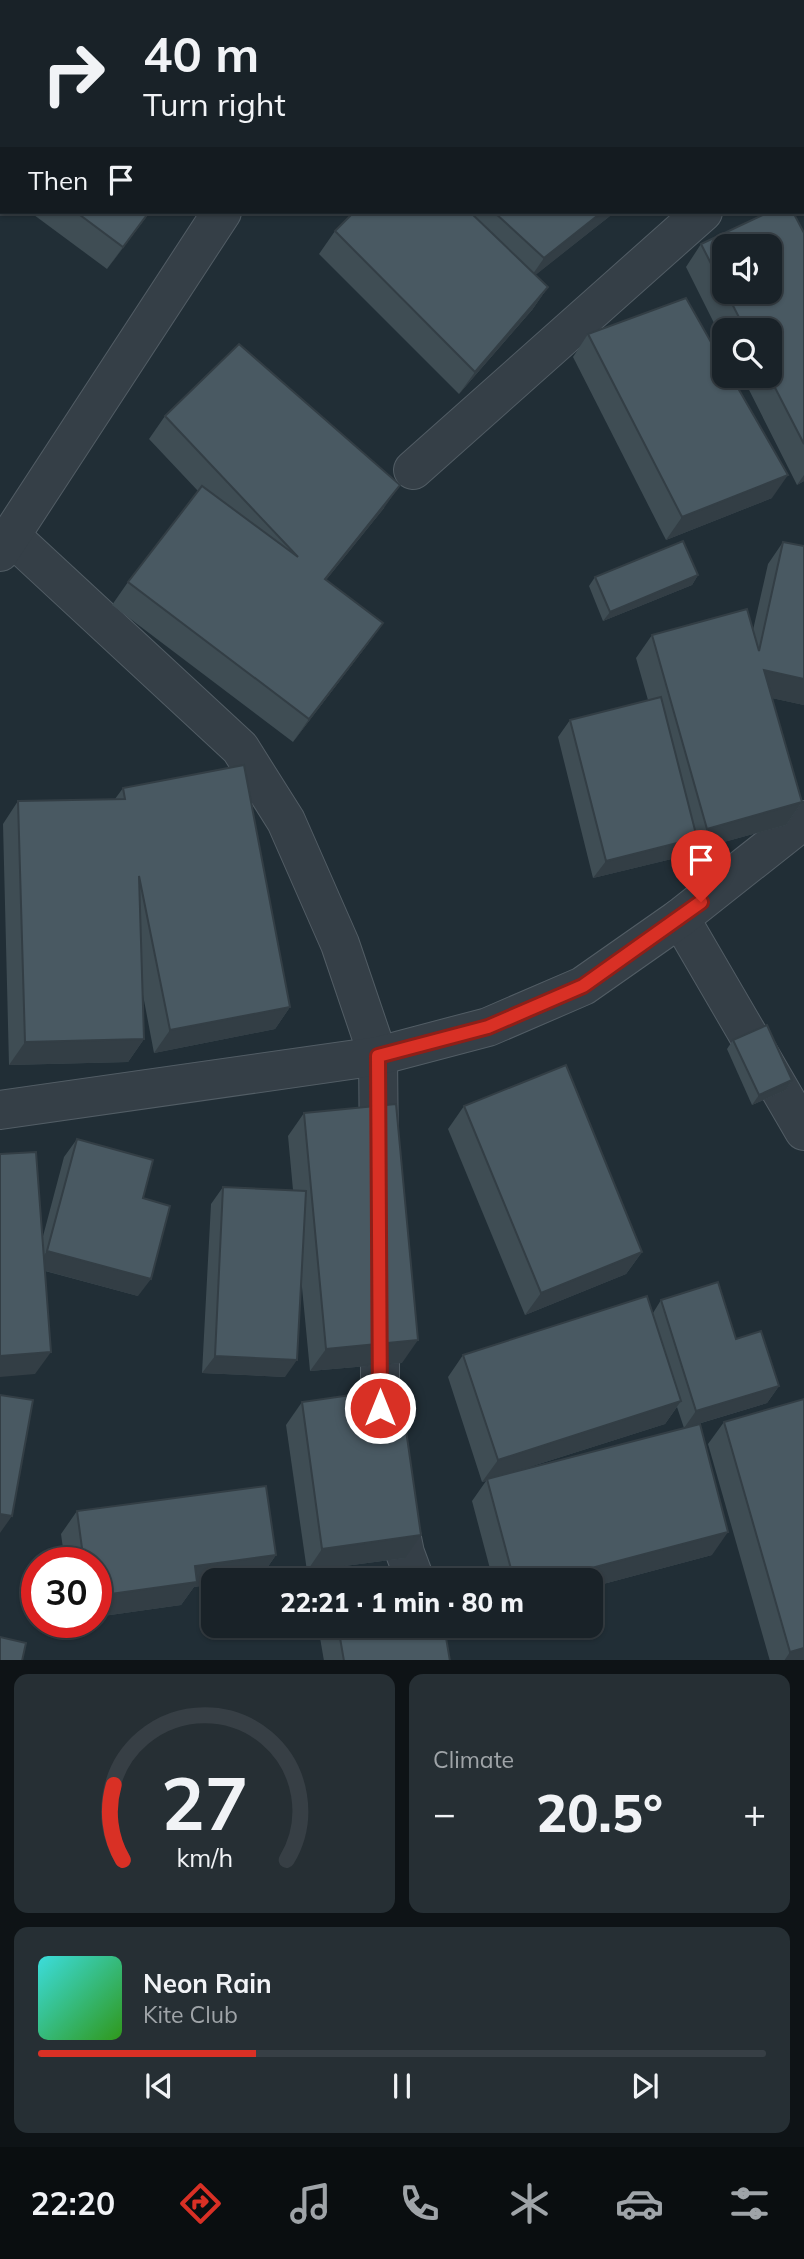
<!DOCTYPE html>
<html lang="en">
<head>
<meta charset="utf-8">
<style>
	:root { --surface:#192228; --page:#262f34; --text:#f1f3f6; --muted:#9fa4a8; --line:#373f45; --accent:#d93025 }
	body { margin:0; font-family:Mulish,sans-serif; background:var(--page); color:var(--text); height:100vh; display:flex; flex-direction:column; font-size:26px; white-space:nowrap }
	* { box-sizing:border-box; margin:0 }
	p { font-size:23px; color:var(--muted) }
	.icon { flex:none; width:38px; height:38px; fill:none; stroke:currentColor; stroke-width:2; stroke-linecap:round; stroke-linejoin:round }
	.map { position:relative; height:1660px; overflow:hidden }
	.details { display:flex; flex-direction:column; gap:14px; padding:14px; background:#0e1316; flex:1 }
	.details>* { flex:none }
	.hud { position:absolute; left:0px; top:0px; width:805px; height:214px; box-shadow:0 2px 5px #0004,0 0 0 2px var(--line); background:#192228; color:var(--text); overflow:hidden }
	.controls { position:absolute; left:712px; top:234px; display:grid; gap:14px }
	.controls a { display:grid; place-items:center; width:70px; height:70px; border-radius:14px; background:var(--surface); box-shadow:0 2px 5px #0004,0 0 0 2px var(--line); font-size:35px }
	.speed { position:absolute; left:21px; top:1547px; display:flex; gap:14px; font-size:35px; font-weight:700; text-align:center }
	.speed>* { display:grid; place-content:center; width:91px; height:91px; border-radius:50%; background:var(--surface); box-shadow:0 2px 5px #0004,0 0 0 2px var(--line); line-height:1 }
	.speed .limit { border:10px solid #d22; background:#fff; color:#111 }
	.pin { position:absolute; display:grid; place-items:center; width:60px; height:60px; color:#fff; margin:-72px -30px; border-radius:50% 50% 50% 0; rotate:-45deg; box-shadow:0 0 7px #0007 }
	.pin .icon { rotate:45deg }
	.me { position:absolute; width:77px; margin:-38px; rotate:0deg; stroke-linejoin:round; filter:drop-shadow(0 0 5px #0008) }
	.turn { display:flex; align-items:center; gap:24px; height:147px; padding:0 28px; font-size:32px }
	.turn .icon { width:91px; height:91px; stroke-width:2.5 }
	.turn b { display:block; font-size:49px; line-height:60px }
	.then { display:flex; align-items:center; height:66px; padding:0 28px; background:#0003; gap:14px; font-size:26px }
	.big { font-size:52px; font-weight:800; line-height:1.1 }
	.details .widget { flex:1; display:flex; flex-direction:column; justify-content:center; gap:10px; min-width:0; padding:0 24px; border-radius:14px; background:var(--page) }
	.details .dial { align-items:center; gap:0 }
	.dial svg { height:182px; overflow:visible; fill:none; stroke:var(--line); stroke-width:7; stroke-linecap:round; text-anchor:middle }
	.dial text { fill:var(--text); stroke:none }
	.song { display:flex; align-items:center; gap:21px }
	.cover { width:84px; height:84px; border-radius:10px; background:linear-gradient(135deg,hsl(180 70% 55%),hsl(110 70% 35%)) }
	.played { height:7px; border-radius:4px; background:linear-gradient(90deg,var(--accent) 30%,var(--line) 30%) }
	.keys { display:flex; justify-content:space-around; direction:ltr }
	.heat { display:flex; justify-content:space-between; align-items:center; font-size:38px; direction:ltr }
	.details .tiles { flex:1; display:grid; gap:14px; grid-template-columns:1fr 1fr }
	.widget:last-child { grid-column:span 2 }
	.trip { position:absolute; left:201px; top:1568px; width:402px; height:70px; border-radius:14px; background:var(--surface); box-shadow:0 2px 5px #0004,0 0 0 2px var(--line); font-weight:800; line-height:70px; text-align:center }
	.tab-bar { display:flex; height:112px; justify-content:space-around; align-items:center; background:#0a0e10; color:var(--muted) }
	.tab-bar .icon { width:49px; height:49px }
	.tab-bar .active { color:var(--accent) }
	.tab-bar b { font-size:32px; color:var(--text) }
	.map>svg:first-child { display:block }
</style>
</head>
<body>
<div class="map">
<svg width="804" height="1661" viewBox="0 0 804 1661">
	<rect width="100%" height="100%" fill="#212e36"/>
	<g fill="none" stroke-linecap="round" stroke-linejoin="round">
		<defs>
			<g id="minor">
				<polyline points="344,2 345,0"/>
				<polyline points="803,123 804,122"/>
				<polyline points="413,470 703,212"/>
				<polyline points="11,536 240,748 286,821 340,944 378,1056 379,1158"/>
				<polyline points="0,552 222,212"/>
				<polyline points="680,918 804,1131"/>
				<polyline points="0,1110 378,1056 488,1027 583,986 680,918 804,820"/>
				<polyline points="380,1313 380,1408 384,1442"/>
				<polyline points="395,1504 405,1553 415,1580"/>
			</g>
		</defs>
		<use href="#minor" stroke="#525d65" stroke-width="40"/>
		<use href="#minor" stroke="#353f47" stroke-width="38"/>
	</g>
	<g fill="#3f4d54" fill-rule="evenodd">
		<polygon points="78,0 276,0 278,2 80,2"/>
		<polygon points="476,0 679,0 676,2 474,2"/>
		<polygon points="2,60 2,190 0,189 0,63"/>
		<polygon points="30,212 150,212 107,269"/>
		<polygon points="354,212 615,212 535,275 548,287 532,310 459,394 319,254 335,231"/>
		<path d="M804,233V481L797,485L742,376H770V331H724V343L686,267L701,244ZM724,247L770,292H724Z"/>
		<polygon points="588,334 772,498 666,540 573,357"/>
		<polygon points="165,416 384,508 326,580 383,623 367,645 293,742 112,605 128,582 198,491 149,439"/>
		<polygon points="783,542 804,546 804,705 772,698 802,802 786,825 691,851 690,848 684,856 593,878 558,737 570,720 648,700 636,658 652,635 753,630 768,564"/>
		<polygon points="698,575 692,585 603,621 589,586 595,577"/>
		<polygon points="123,788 290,1007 275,1029 154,1053 143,995 144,1039 128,1062 9,1065 3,824 18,801 115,799"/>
		<polygon points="733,1040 792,1080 786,1090 752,1105 727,1049"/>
		<polygon points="464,1106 642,1252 626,1274 525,1315 448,1129"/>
		<polygon points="304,1113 402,1363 310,1371 301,1277 285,1377 202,1373 211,1204 223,1187 293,1190 288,1136"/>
		<polygon points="77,1139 143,1198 138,1296 45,1271 35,1374 42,1240 64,1157"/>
		<path d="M661,1300L736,1339L779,1386L767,1403L688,1427L712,1555L592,1587V1580H493L472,1501L486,1481L482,1482L448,1377L463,1355L653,1313ZM677,1407L684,1428L520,1470L665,1424Z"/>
		<polygon points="302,1402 405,1558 307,1571 286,1425"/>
		<polygon points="724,1422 804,1661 770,1661 708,1444"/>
		<polygon points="77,1511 276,1555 260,1578 242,1580 214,1580 214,1584 194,1587 181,1605 96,1617 96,1563 65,1563 61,1534"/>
		<polygon points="318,1626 444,1626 450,1661 324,1661"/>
	</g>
	<g fill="#333e45">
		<polygon points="655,0 679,0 676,2 652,2"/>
		<polygon points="149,212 150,212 107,269 123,247"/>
		<polygon points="602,212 615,212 528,281 544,258"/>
		<polygon points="548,287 532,310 459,394 475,372"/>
		<polygon points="788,475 772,498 666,540 682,517"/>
		<polygon points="804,475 804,481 797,485"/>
		<polygon points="400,485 384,508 309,601 325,579"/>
		<polygon points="698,575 692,585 603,621 610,612"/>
		<polygon points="383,623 367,645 293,742 309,719"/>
		<polygon points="764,670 804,679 804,705 748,693"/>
		<polygon points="802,802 786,825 691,851 707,829"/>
		<polygon points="697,838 684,856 593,878 606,861"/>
		<polygon points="290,1007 275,1029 154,1053 170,1030"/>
		<polygon points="144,1039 128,1062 9,1065 25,1042"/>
		<polygon points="792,1080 786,1090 752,1105 759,1095"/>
		<polygon points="47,1251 151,1279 138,1296 35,1268"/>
		<polygon points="642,1252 626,1274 525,1315 541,1293"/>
		<polygon points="418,1340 402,1363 310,1371 326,1349"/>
		<polygon points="51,1352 35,1374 0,1377 0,1356"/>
		<polygon points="215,1356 297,1360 285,1377 202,1373"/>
		<polygon points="779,1386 767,1403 684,1428 696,1411"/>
		<polygon points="681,1401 665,1424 488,1480 487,1479 486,1481 482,1482 498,1460"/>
		<polygon points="0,1514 12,1516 0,1533"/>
		<polygon points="728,1532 712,1555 592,1587 592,1580 546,1580"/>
		<polygon points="421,1535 405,1558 307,1571 322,1549"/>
		<polygon points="276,1555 260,1578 242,1580 214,1580 214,1584 194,1587 181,1605 96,1617 96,1596 195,1566"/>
		<polygon points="804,1648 804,1661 784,1661 790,1652"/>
	</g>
	<g fill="#495962" stroke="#333e45" stroke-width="2">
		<polygon points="0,0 22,0 21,2 2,2 2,42 0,46"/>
		<polygon points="124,0 276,0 278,2 126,2"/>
		<polygon points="476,0 584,0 586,2 474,2"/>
		<polygon points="606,0 655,0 652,2 607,2"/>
		<polygon points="2,60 2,156 0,155 0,63"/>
		<polygon points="76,212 149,212 123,247"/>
		<polygon points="354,212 470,212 548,287 475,372 335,231"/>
		<polygon points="494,212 602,212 544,258"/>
		<polygon points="769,212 793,212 804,233 804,444 769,376 770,376 770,331 746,331 726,292 770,292 770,247 724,247 724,289 701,244"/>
		<polygon points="686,298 724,365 724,376 731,376 788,475 682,517 588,334"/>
		<polygon points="239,344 400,485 325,579 383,623 309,719 128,582 202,486 298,557 165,416"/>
		<polygon points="683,541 698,575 610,612 595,577"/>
		<polygon points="783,542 804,546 804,679 764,670 802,802 707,829 652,635 747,609 759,651"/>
		<polygon points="661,697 697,838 606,861 570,720"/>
		<polygon points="244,765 290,1007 170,1030 139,876 144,1039 25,1042 18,801 125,799 123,788"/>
		<polygon points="767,1025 792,1080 759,1095 733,1040"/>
		<polygon points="566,1065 642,1252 541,1293 464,1106"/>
		<polygon points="396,1104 418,1340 326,1349 304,1113"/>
		<polygon points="77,1139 153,1160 143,1198 170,1206 151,1279 47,1251"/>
		<polygon points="36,1152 51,1352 0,1356 0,1154"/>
		<polygon points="223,1187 306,1191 297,1360 215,1356"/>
		<polygon points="718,1282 736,1339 761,1331 779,1386 696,1411 661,1300"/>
		<polygon points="647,1296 681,1401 498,1460 463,1355"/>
		<polygon points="400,1388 421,1535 322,1549 302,1402"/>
		<polygon points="0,1395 33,1400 12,1516 0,1514"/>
		<polygon points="804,1399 804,1648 790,1652 724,1422"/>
		<polygon points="700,1424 728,1532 546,1580 514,1580 487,1479"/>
		<polygon points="266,1486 276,1555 195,1566 197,1582 96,1596 96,1563 84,1563 77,1511"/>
		<polygon points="433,1569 435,1580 374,1580"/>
		<polygon points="338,1626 444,1626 450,1661 344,1661"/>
		<polygon points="0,1637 26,1643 22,1661 0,1661"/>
	</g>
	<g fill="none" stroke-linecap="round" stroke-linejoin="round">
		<defs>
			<polyline id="route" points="380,1408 378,1056 488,1027 583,986 701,902"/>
		</defs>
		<use href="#route" stroke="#8d1f18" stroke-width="18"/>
		<use href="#route" stroke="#d93025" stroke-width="12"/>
	</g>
</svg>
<div class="controls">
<a><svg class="icon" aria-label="sound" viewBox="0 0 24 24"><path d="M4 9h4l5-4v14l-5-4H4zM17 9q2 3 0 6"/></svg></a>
<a><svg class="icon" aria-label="search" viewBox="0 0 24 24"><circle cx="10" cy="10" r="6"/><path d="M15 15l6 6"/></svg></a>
</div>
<div class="speed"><div class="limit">30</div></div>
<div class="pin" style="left:701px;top:902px;background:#d93025"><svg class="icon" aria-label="arrive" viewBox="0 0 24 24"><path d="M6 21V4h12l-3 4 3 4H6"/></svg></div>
<svg class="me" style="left:380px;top:1408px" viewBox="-20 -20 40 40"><circle r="17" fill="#d93025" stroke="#fff" stroke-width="3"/><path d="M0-11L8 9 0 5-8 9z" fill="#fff"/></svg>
<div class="trip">22:21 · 1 min · 80 m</div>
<div class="hud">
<div class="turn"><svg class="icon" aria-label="right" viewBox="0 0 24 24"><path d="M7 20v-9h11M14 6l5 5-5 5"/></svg><div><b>40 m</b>Turn right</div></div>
<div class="then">Then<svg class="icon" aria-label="arrive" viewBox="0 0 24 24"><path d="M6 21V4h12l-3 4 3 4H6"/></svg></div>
</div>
</div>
<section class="details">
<div class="tiles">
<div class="widget dial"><svg viewBox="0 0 100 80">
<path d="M14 69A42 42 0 1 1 86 69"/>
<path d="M14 69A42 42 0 0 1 10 36" stroke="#d93025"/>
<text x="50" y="56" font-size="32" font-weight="700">27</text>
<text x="50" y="72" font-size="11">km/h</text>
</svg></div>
<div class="widget"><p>Climate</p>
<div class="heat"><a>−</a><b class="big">20.5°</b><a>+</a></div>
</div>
<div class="widget">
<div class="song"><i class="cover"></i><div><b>Neon Rain</b><p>Kite Club</p></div></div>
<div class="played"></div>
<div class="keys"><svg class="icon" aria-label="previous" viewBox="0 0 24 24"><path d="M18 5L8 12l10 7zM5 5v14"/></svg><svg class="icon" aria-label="pause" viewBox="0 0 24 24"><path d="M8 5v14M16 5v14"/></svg><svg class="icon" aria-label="next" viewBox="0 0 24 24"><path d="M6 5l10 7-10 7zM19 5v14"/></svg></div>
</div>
</div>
</section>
<nav class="tab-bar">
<b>22:20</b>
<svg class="icon active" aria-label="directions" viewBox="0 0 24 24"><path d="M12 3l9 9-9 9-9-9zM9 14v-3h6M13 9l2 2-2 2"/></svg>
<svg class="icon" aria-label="music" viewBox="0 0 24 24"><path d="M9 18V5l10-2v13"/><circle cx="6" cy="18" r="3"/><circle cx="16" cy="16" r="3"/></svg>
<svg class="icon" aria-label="phone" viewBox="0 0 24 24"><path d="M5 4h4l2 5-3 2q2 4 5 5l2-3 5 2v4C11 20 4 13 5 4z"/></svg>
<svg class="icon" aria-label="climate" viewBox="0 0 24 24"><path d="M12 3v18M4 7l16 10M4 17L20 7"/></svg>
<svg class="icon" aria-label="car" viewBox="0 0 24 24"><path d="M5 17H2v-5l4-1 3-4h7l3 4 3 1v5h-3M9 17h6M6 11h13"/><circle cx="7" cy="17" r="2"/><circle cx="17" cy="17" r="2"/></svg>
<svg class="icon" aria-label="filters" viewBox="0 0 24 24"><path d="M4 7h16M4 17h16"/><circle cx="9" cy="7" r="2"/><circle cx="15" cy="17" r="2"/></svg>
</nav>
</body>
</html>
